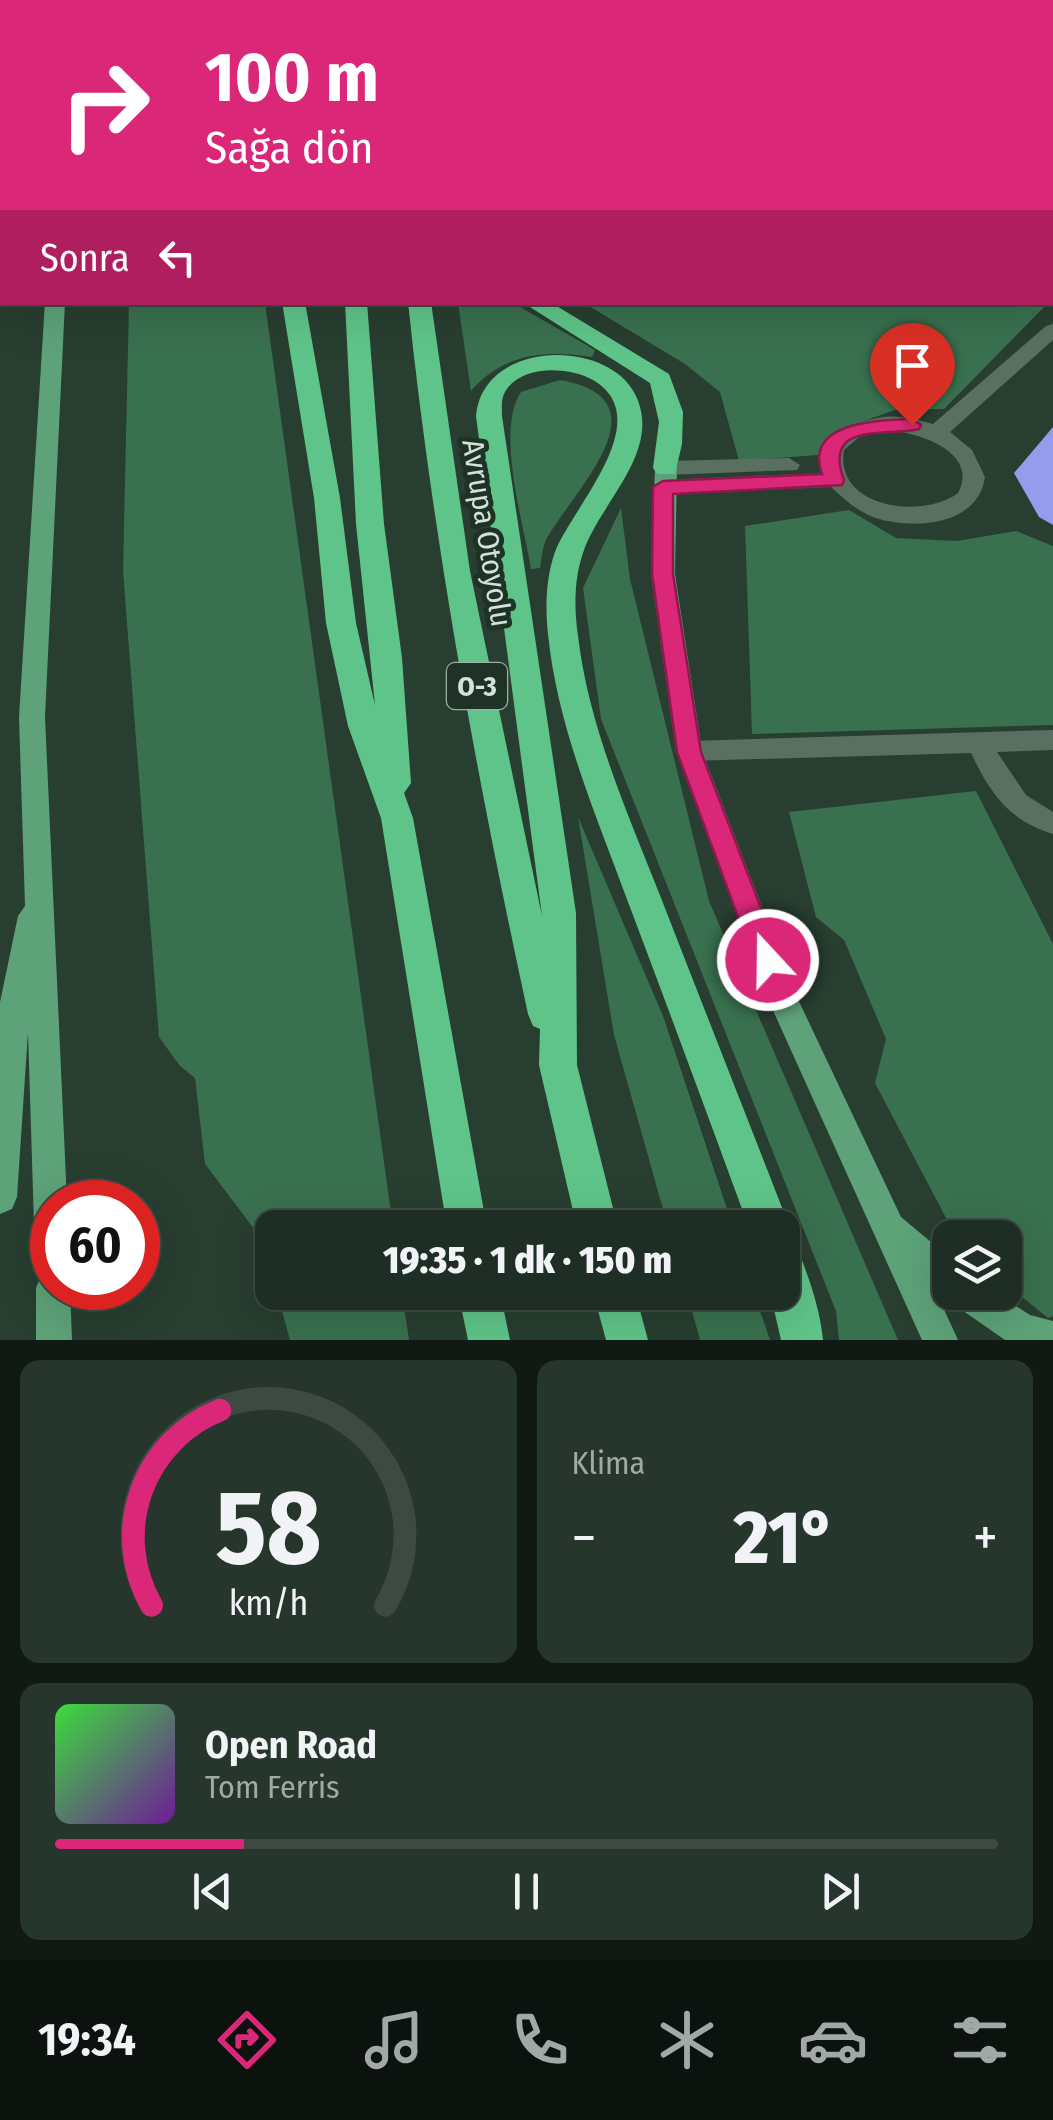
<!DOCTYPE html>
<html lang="tr">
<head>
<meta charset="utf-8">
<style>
	:root { --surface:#1e2e24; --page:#26362c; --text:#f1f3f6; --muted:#a1a8a6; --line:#3c4a41; --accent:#db2777 }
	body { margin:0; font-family:"Fira Sans Condensed",sans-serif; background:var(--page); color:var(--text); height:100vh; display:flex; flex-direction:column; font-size:38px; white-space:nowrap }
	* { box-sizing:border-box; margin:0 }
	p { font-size:32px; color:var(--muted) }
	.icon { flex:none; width:55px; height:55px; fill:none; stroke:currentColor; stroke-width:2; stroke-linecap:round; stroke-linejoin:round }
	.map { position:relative; height:1340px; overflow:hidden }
	.panel { display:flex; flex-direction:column; gap:20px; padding:20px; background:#101914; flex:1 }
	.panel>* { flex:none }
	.hud { position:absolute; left:0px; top:0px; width:1055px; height:305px; box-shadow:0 10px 40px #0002,0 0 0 2px var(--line); background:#db2777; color:#fff; overflow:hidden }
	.buttons { position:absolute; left:932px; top:1220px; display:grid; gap:20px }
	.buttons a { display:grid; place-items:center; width:90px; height:90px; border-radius:20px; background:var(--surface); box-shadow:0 10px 40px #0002,0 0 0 2px var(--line); font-size:50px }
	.speed { position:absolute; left:30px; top:1180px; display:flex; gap:20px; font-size:50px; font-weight:700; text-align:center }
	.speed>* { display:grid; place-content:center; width:130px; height:130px; border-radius:50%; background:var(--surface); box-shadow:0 10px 40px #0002,0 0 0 2px var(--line); line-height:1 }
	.speed .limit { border:15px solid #d22; background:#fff; color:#111 }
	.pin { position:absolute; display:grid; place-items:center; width:85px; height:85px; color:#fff; margin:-102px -42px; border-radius:50% 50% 50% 0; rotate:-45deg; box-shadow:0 0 10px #0007 }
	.pin .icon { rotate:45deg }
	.me { position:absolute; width:110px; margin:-55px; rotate:339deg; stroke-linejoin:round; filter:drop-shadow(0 0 8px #0008) }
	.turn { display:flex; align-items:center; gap:35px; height:210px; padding:0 40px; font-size:45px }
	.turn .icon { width:130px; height:130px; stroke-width:2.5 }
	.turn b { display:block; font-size:70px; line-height:85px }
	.then { display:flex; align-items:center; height:95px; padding:0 40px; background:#0003; gap:20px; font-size:38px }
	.big { font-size:75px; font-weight:800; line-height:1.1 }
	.panel .tile { flex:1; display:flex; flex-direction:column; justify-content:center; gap:15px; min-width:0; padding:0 35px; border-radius:20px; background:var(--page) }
	.panel .dial { align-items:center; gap:0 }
	.dial svg { height:260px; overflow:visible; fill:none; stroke:var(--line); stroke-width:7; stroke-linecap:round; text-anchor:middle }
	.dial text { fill:var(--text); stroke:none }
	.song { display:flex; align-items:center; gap:30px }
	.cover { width:120px; height:120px; border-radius:15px; background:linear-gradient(135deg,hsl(120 70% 55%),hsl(280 70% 35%)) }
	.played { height:10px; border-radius:5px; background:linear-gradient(90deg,var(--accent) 20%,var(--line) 20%) }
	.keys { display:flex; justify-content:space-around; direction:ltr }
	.heat { display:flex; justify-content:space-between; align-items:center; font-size:55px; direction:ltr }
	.panel .tiles { flex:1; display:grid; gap:20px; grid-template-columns:1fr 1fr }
	.tile:last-child { grid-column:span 2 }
	.trip { position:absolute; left:255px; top:1210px; width:545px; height:100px; border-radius:20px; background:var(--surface); box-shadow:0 10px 40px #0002,0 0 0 2px var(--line); font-weight:800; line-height:100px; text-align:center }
	.dock { display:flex; height:160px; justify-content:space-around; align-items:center; background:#0c120e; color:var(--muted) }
	.dock .icon { width:70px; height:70px }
	.dock .on { color:var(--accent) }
	.dock b { font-size:45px; color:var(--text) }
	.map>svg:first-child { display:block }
</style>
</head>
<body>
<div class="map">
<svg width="1053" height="1340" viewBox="0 0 1053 1340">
	<rect width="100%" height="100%" fill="#283e30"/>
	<g fill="#39704f">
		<polygon points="129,303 265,303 393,1227 272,1228 272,1275 264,1242 205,1164 195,1078 180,1066 159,1037 123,571"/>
		<path d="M458,303H513L595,350L592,357C545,350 504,353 471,391Z"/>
		<polygon points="584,303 1048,303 944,409 895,410 847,427 818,455 739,461 720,392 685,364"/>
		<path d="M560,380C669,399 575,489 547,538C542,547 542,558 540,568L531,569C524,525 495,430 521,392Z"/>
		<polygon points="621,508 630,579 709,901 898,1340 839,1340 836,1311 601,719 583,588"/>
		<polygon points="849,510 896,538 957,541 1016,531 1053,546 1053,725 752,734 745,526"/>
		<polygon points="976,791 1053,944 1053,1316 1048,1318 1005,1283 1005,1238 956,1237 875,1083 886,1039 844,940 816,917 789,812"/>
		<polygon points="578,817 663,1016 733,1227 668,1227 614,1035"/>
		<polygon points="277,1293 402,1293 409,1340 290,1340"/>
		<polygon points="687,1293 754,1293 770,1340 700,1340"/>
	</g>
	<polygon fill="#969ced" points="1053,427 1053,525 1039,517 1014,473"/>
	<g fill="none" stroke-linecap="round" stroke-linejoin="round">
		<g fill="#597060" fill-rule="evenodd">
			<rect x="26" y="0" width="14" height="2"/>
			<polygon points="0,63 2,64 2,73 0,73"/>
			<polygon points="2,114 2,126 0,127 0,115"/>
			<rect x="0" y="232" width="2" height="13"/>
			<path d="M1053,324V340L950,432L972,450L985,477C978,526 914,530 876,518C858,512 845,500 831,487L663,494L652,487L663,480L824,473C807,437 858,420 885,417C900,415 918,420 933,424L1046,326ZM886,430C917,432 980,451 958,493C922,520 834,508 844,450L859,437Z"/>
			<polygon points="789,458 800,465 797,470 666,475 655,468 666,461"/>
			<path d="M1053,730V750L997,752L1026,795L1053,812V834C1009,821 990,793 971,753L689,761L680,758L676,751L680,744L689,741Z"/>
		</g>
		<g fill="#5da279" fill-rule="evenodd">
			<polygon points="45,302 65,302 45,717 67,1202 52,1202 52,1288 70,1288 72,1340 36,1340 36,1288 41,1276 49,1272 40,1268 35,1256 28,1032 17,1197 12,1209 0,1214 0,1002 18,916 25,906 19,717"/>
			<polygon points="666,461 677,468 675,574 702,751 795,993 901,1217 950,1258 950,1292 994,1292 1030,1315 1053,1321 1053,1340 1005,1340 936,1292 958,1340 922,1340 766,995 676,751 651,574 655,468"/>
		</g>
		<g fill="#5fc489" fill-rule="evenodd">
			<polygon points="186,0 205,0 207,2 188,2"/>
			<polygon points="329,0 347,0 347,2 330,2"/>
			<polygon points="387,0 405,0 406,2 389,2"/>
			<polygon points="493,0 517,0 519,2 495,2"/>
			<polygon points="792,0 819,0 821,2 794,2"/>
			<polygon points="915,0 945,0 947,2 917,2"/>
			<rect x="1052" y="16" width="1" height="10"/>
			<rect x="1052" y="44" width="1" height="10"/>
			<rect x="1052" y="86" width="1" height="12"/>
			<polygon points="282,302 305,302 340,498 356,623 375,705 356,524 345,302 367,302 384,524 402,658 411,783 404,793 413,818 487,1228 447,1228 381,818 348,726 326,623 314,498"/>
			<path d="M408,302H431L470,571L542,916L476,416C483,340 606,338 635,394C664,451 599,503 583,553C574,579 574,609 578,636C589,729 629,816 663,903C705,1011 748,1120 790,1228L783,1243L797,1248C809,1277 820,1309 823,1340H781L770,1292H782V1228H749C708,1116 667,1005 625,894C594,810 557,724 548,634C545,607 546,577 555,552C572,507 659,419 593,380C569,366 518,364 504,394C501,400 502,409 502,416L576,913L577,1065L618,1228H577L539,1065L540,1029L533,1026L528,1014C477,778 433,542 408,302Z"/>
			<polygon points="522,302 550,302 669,374 683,412 682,444 675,474 657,474 653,468 659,422 650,383"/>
			<polygon points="458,1292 500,1292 510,1340 468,1340"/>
			<polygon points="593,1292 635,1292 648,1340 606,1340"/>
		</g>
	</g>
	<path fill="#db2777" stroke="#8e194d" stroke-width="2.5" d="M912,419L921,425L919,429C885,437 822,421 844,480L842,485L673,494V574L701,752L781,960L777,969L768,972L758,969L754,960L677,752L652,574L653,487L663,481L822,474C803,421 880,420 912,419Z"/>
	<g text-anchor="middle" stroke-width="10" stroke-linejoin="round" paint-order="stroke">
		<rect fill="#1e3326" stroke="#9eaea3" stroke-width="2.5" x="447" y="663" width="60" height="46" rx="8"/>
		<g font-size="28" font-weight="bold" fill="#d5e2d9">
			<text x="477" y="696">O-3</text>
		</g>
		<g font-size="30" fill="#d5e2d9" stroke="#1e3326">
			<text transform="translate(487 533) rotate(81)" y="10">Avrupa Otoyolu</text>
		</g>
	</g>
</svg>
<div class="buttons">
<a><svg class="icon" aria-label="layers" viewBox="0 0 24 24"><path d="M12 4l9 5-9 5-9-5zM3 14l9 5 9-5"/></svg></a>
</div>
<div class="speed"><div class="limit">60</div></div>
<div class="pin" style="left:912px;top:425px;background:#d93025"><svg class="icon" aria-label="arrive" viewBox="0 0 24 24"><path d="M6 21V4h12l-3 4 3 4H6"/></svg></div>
<svg class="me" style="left:768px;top:960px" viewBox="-20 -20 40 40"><circle r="17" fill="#db2777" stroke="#fff" stroke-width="3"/><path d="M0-11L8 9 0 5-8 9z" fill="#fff"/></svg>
<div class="trip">19:35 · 1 dk · 150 m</div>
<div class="hud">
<div class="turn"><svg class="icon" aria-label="right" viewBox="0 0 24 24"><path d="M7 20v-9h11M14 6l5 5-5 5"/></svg><div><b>100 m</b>Sağa dön</div></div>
<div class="then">Sonra<svg class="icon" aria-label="left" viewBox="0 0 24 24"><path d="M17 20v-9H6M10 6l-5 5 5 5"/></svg></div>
</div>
</div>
<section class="panel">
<div class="tiles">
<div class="tile dial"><svg viewBox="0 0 100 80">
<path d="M14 69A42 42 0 1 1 86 69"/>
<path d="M14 69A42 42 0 0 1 35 9" stroke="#db2777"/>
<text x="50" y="56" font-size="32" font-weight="700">58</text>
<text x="50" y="72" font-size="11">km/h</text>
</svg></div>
<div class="tile"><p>Klima</p>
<div class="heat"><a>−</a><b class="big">21°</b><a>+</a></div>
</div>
<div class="tile">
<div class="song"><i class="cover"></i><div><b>Open Road</b><p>Tom Ferris</p></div></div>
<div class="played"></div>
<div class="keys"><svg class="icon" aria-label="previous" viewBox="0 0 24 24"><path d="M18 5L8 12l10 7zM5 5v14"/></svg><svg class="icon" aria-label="pause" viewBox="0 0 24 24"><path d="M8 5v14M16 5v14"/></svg><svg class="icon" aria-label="next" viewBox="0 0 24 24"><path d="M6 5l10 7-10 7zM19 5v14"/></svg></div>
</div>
</div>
</section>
<nav class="dock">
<b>19:34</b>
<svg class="icon on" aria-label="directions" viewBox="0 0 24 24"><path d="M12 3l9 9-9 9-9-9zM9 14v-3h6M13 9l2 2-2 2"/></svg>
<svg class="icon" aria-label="music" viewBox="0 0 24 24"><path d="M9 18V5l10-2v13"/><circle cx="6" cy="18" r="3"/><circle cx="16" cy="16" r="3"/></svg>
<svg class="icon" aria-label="phone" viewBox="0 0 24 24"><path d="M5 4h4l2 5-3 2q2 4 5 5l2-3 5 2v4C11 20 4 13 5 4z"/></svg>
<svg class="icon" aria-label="climate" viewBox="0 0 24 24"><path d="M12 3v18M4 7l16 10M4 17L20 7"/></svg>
<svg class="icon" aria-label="car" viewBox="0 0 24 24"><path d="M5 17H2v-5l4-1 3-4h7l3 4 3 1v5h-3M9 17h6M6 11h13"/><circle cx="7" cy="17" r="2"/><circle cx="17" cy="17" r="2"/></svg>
<svg class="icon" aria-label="filters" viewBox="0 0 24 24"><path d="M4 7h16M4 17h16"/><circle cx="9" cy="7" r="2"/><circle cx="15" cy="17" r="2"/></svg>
</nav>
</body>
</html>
